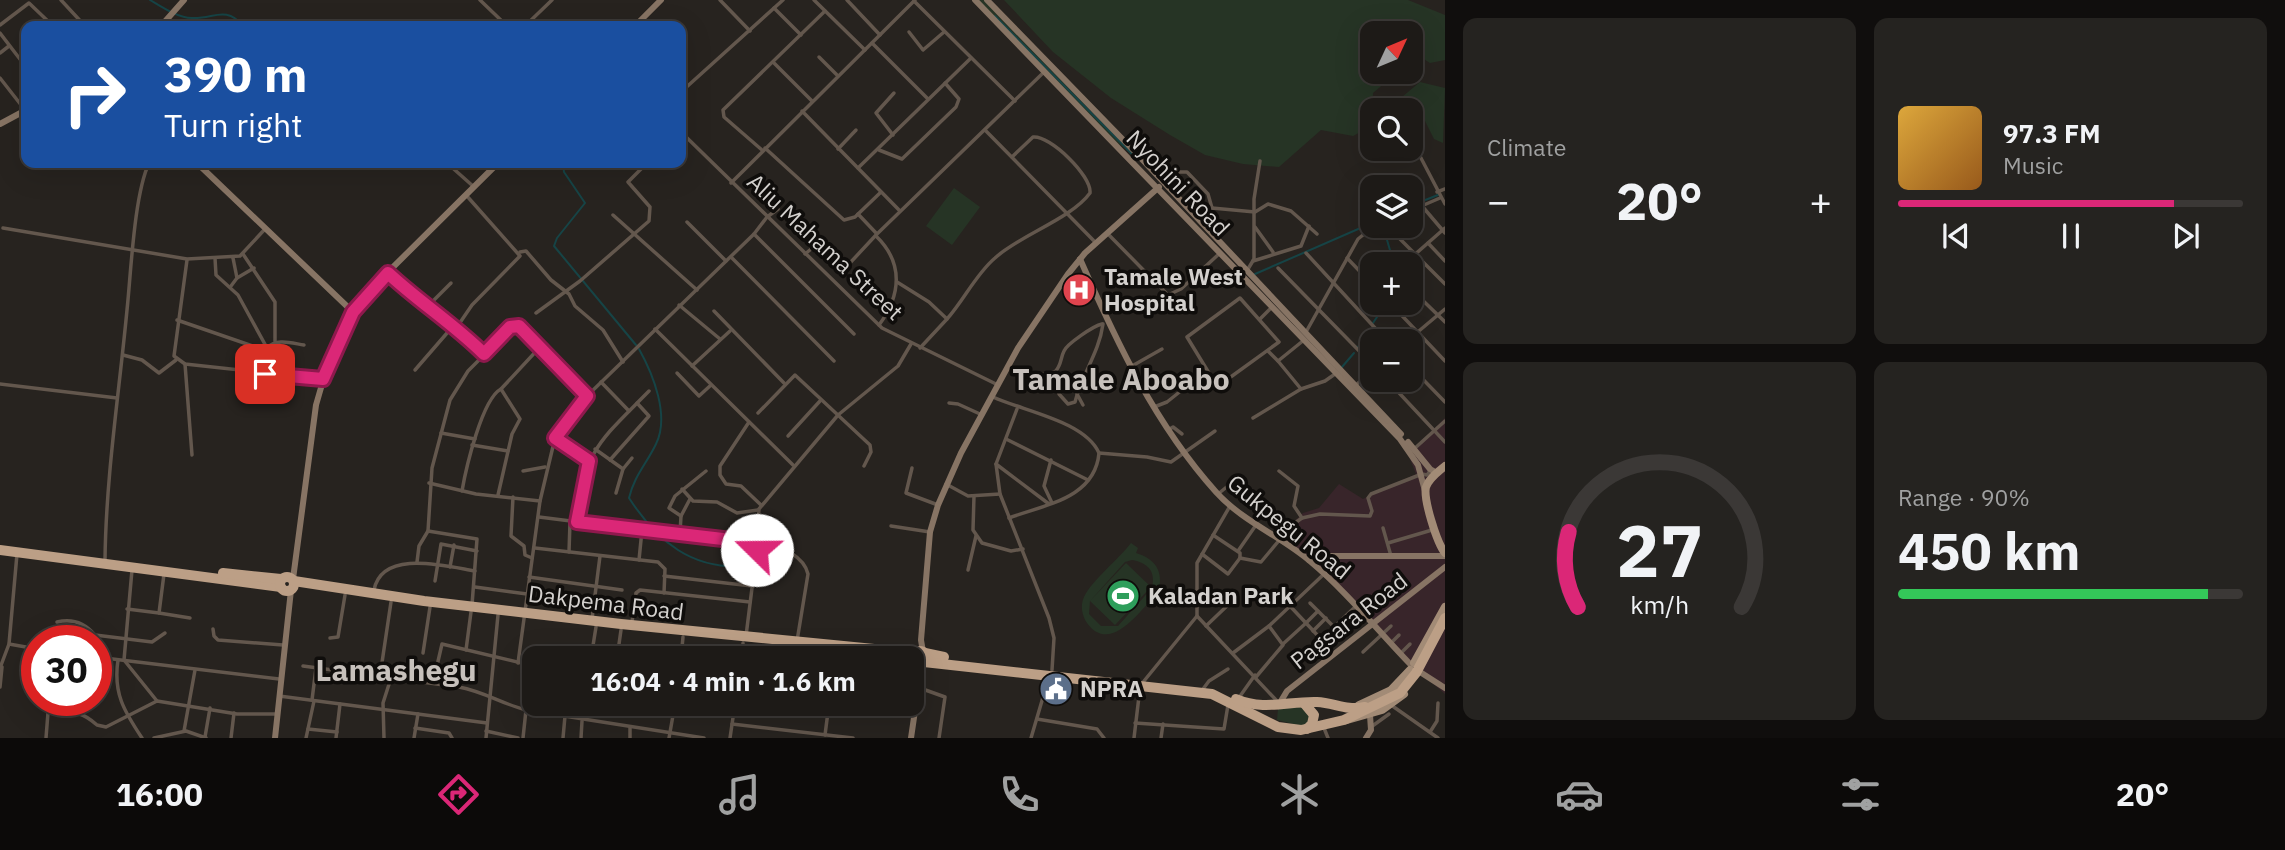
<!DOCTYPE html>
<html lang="en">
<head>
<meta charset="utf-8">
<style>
	:root { --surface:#1d1a17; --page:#252320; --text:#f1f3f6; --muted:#a0a1a1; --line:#3b3836; --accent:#db2777 }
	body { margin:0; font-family:"IBM Plex Sans",sans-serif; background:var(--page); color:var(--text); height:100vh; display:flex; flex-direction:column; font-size:26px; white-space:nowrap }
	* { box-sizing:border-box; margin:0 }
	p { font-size:23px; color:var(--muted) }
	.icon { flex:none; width:38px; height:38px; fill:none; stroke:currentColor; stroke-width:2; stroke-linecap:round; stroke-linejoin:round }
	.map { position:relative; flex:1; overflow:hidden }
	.panel { display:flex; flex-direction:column; gap:18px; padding:18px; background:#100e0d; width:840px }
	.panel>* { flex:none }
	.hud { position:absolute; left:21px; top:21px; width:665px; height:147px; border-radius:14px; box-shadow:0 7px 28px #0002,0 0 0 2px var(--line); background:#1a4fa0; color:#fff; overflow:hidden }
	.needle { width:46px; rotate:46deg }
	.controls { position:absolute; left:1360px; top:21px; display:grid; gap:14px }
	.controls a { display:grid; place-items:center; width:63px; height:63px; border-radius:14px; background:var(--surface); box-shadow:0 7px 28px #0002,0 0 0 2px var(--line); font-size:35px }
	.speed { position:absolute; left:21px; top:625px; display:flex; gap:14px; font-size:35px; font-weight:700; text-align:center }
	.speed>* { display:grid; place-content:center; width:91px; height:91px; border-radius:50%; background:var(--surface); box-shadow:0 7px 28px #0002,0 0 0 2px var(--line); line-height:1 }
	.speed .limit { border:10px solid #d22; background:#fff; color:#111 }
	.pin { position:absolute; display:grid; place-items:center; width:60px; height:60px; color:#fff; margin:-30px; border-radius:14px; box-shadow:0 4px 10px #0006 }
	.me { position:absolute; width:77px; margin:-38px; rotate:292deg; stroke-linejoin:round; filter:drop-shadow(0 0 5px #0008) }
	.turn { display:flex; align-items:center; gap:24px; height:147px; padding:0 28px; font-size:32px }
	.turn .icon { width:91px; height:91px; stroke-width:2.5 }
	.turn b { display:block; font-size:49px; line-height:60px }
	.big { font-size:52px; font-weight:700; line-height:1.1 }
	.panel .widget { flex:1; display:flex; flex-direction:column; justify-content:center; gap:10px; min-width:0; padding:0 24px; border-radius:14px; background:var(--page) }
	.panel .dial { align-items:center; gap:0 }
	.dial svg { height:182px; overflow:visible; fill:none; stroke:var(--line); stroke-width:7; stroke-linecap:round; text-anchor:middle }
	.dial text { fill:var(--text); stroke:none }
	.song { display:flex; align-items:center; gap:21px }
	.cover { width:84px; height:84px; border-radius:10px; background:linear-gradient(135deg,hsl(40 70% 55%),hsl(30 70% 35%)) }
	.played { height:7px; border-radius:4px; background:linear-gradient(90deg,var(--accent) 80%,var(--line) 80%) }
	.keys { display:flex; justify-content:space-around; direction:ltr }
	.heat { display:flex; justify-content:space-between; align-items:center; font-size:38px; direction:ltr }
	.charge { height:10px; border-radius:5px; background:linear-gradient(90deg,#34c759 90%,var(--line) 0) }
	.panel .tiles { flex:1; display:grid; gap:18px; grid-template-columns:repeat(2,1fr) }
	.trip { position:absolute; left:522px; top:646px; width:402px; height:70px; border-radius:14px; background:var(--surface); box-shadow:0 7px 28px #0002,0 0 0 2px var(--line); font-weight:700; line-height:70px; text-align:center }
	.tab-bar { display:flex; height:112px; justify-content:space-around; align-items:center; background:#0c0a09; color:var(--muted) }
	.tab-bar .icon { width:49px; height:49px }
	.tab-bar .on { color:var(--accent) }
	.tab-bar b { font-size:32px; color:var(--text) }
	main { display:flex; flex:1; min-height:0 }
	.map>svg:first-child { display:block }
</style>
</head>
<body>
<main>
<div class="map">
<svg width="1445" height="738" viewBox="0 0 1445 738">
	<rect width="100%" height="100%" fill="#27231f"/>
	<polygon fill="#38252a" points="1445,418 1445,694 1393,649 1313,561 1278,537 1303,513 1319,508 1339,484 1363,499 1416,474 1408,454"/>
	<g fill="#263425" fill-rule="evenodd">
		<polygon points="977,0 984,0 1133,155 1114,140"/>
		<polygon points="1004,0 1408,0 1445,15 1445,60 1430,63 1411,51 1410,33 1372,33 1372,72 1394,72 1393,76 1373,93 1372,126 1353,136 1321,130 1279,167 1243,164 1205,155 1170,135 1111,98 1053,52"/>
		<polygon points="1420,82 1445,88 1443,143 1434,139 1423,117 1411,130 1410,110 1401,110 1396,102"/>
		<polygon points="954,188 980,207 952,245 926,226"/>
		<path d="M1131,543L1138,548L1136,553C1156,559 1163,571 1159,591C1142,608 1111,656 1087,623C1082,616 1080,605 1084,597C1092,580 1119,559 1131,543ZM1132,560C1148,563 1156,571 1152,588L1118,626H1101L1089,614L1090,601L1115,625L1151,587L1126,563L1090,601L1125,562Z"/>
		<polygon points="1303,704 1310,709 1309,722 1302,726 1277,720 1278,709"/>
	</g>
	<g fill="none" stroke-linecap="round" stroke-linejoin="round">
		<g stroke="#164446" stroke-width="2">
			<path d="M150,0C162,7 178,18 192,18C215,19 224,5 244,26"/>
			<polyline points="995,16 1133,155"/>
			<polyline points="563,163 564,172 585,203 557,238 554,246 636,345"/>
			<polyline points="1410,206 1438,195"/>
			<polyline points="1383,226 1394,264"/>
			<polyline points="1255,274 1372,223"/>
			<polyline points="1373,323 1385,305"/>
			<polyline points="1358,347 1369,330"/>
			<path d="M639,349C653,374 670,416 656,444C647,463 634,476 629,498C657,541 692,571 748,566"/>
			<polyline points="1342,367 1354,353"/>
		</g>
		<g stroke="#63574d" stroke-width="3.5">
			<polyline points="61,0 85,26"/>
			<polyline points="480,0 507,26"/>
			<polyline points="720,0 750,31"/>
			<polyline points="814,0 865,50"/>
			<polyline points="847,0 880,35"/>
			<polyline points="914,1 1015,101"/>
			<polyline points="774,8 801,35"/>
			<polyline points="0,25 29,3 53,26"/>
			<polyline points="525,26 552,0"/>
			<polyline points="909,32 923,50 944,32"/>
			<polyline points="0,33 26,67"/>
			<polyline points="872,43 928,99"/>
			<polyline points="0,53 9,46"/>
			<polyline points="819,57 838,76"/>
			<polyline points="774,63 812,101"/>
			<polyline points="0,78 25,110"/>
			<polyline points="681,92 783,0"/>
			<polyline points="802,111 900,211"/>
			<polyline points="985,130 1096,243"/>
			<polyline points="681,132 882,328 998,385"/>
			<polyline points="893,135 876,113 894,93"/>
			<polyline points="1410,137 1445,204"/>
			<polyline points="765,148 844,220 855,217 881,192"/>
			<polyline points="838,149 856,130"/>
			<polyline points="762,150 724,117 723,110 825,11"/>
			<polyline points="879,150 902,159 956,107 959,99 945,83"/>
			<polyline points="447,163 474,187"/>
			<polyline points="858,168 971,58"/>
			<polyline points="1152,170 1161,164 1174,172 1187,172 1208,194 1212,208"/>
			<polyline points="1387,177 1391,187"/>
			<polyline points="731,183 915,0"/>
			<polyline points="1437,192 1445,189"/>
			<polyline points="1422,206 1445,233"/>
			<polyline points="1410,211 1440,198"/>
			<polyline points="858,214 877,234 1043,73"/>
			<polyline points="1195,214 1212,208 1255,212 1268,204 1291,211 1317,234"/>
			<polyline points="613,215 697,290"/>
			<polyline points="687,222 726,261"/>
			<polyline points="1387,226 1445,284"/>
			<polyline points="1255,227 1273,252"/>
			<polyline points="3,228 187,259 240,256 265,229"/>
			<polyline points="1107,233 1168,295 1181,289 1220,253"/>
			<polyline points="754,234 854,334"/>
			<path d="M876,236C904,263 901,295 879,325"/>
			<polyline points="1428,243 1445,261"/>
			<polyline points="520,252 526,251 551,280 569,294 575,306 603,330 623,362"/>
			<polyline points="1306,253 1387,341"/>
			<polyline points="243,254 275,302 275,341"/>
			<polyline points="805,254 822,240 849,264 876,235"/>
			<polyline points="731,257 834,361"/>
			<polyline points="215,258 216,275 238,295 267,348"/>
			<polyline points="233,258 237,278"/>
			<polyline points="1347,258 1372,284"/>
			<polyline points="187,260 174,356 185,364 323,379"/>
			<polyline points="1253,261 1301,246 1309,226"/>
			<polyline points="1404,264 1445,228"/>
			<polyline points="1278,268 1372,364"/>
			<polyline points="1248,269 1254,259 1254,199 1260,161"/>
			<path d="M388,273C419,302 454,324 484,354"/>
			<polyline points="897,282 929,302 947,319 920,348"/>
			<polyline points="231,286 237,278 254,268"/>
			<polyline points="1410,288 1445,322"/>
			<polygon points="1240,298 1279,342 1221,384 1212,378 1187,337"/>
			<polyline points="1390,303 1445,361"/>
			<polyline points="679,305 720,339"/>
			<polyline points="427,307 451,283"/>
			<polyline points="714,311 784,383"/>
			<polyline points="536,313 580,281 649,221 650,207 628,182 647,163"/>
			<path d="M947,319C964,300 976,274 995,258C1020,235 1071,219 1090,193C1092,176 1050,135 1033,137L1012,157"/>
			<polyline points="1260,319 1272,307"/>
			<polyline points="177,320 267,351"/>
			<polyline points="457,327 472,305 520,256 466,195"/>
			<polyline points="655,329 793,465"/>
			<polyline points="1306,332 1358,239 1374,226"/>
			<polyline points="1304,340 1278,361 1301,389 1325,381 1335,374"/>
			<polyline points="1407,341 1445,309"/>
			<polyline points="1268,351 1278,361"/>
			<polyline points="123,355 142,360 159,373 176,360"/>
			<polyline points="185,364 192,455"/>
			<polyline points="692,366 730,331"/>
			<polyline points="1132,366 1162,349"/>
			<polyline points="1410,366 1445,402"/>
			<polyline points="415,370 454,325"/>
			<polyline points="677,373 699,396 711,385"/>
			<path d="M1051,373L1059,394L1068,404L1075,402C1082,374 1099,353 1103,324"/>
			<path d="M265,374L267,348C277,338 291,343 304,345"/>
			<path d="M1028,377L1055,372C1062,364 1060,359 1064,351C1067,344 1093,326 1102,324"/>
			<polyline points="1387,380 1445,442"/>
			<polyline points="601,382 629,411"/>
			<polyline points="0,384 117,398"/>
			<polyline points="1357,384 1372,371"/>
			<polyline points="1077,394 1083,405"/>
			<path d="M993,397C1023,411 1085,421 1099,453C1095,499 1043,505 1009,518"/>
			<polyline points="949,403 958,404 980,414"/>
			<polyline points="1154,407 1167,402 1182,390"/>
			<polyline points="758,413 795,375 870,445 871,452 864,466"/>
			<polyline points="1253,418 1301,389"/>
			<polyline points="749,422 720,466 720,475 726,484 741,486 761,505"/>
			<polyline points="1168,430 1173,427 1182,434"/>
			<polyline points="441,433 475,439"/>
			<polyline points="788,436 820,401"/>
			<polyline points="555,438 588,460"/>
			<polyline points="1006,439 1088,480"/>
			<polyline points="472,445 508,451"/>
			<polyline points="595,449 623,469"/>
			<polyline points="1414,449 1445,421"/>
			<polyline points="1099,453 1147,457 1171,462 1215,431"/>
			<polyline points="610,460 649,416 637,403"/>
			<polyline points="1051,460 1044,486 1052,503"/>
			<polyline points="996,464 1017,409"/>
			<polyline points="912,468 906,493 938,505"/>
			<polyline points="523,471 545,467"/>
			<polyline points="1279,471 1298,486 1294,506 1302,518"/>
			<polyline points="429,483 476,494 540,501"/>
			<polyline points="946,484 968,496 1000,494"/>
			<polyline points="682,489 693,501 717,502 737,513 758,510"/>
			<path d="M462,491C466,468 482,399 501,389"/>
			<polyline points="616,493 623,469 632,458"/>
			<polyline points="1218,494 1234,481"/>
			<polyline points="498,495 512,434 520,419 501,389 540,347"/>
			<polyline points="974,496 973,530 982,543 1011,551 1023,549"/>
			<polyline points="513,497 511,536 524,546 525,555 532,558"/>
			<polyline points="1049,504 996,464 1000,494 1049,618 1054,638 1052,670"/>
			<polyline points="681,516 669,508 675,496 706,471"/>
			<polyline points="539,517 642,530 639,560"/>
			<path d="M577,522C584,449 600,441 649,391"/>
			<polyline points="891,526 930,532"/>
			<polyline points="1383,528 1391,556"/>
			<path d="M642,530C671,527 766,540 791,553C799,558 806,565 808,574L797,641"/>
			<polyline points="428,531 477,539 472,605"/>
			<polyline points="680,533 681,516 690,499"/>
			<polyline points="1213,535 1240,553 1240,558"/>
			<polyline points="1388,543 1432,530"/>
			<polyline points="535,548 658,562 665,569 664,593"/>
			<polyline points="1238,551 1256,525"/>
			<polyline points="569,552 570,522"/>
			<polyline points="1202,554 1228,574 1240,558"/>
			<polyline points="1240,558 1261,562 1292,525 1302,518 1320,514 1370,516 1372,511 1368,498 1371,494 1422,474 1427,475 1430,471"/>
			<path d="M105,560C106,476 119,394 127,310C131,273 134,195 149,163"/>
			<polyline points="417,562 419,546 428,531 432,468 450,400 468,371 514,325 519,326 587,396"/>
			<polyline points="450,567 454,545"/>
			<polyline points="132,570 124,660 157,701"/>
			<polyline points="968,570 976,536"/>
			<polyline points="664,576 752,586"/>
			<polyline points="529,577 622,590"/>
			<polyline points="435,581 441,544 477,551"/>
			<polyline points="475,587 527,594"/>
			<path d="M374,590C382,549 445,566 475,571"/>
			<polyline points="1310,603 1333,626"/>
			<polyline points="1289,605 1321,639"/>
			<polyline points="127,609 159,613 164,574"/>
			<polyline points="159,613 190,618"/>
			<polyline points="1197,616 1277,701"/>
			<polyline points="592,619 600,556"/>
			<path d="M57,622C73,618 85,623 95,635L152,642L165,633"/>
			<polyline points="632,622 636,593 640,590 750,602"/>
			<polyline points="1306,623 1318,611"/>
			<polyline points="1206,626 1229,604"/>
			<polyline points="213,629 214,636 218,640 283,645"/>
			<polyline points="1313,631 1326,618"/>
			<polyline points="746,636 756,556 759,509 838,415 898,366 911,344"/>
			<polyline points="330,638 338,637 345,595"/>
			<polyline points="1320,640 1332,654"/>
			<polyline points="1392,642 1399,635"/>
			<polyline points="9,644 37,649"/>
			<polyline points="1283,644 1306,623"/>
			<polyline points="466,650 471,612"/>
			<polyline points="1310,650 1355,607"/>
			<polyline points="1363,652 1391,626"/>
			<polyline points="423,653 430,607"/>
			<polyline points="1233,653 1269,626"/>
			<polyline points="1400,654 1410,644"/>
			<polyline points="96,657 279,679"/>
			<polyline points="591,658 596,627"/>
			<polyline points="617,658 621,630"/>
			<polyline points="681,658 683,637"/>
			<polyline points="742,658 743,643"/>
			<polyline points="833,658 834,651"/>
			<path d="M118,660C113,693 124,711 142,738"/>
			<polyline points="518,663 540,501 555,438 587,396 754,234 767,217 778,209 763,193"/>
			<path d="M303,666L459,687C485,692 500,703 526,710L704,738"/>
			<polyline points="0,668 9,644 17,554"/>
			<polyline points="380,676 391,602"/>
			<polyline points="1256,677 1283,645 1269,626 1324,574"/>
			<polyline points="1144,681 1197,616 1197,563 1230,506"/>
			<polyline points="433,683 442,644 534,666"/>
			<polyline points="0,687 2,667"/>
			<polyline points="917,687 945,697 939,738"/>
			<polyline points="1203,689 1209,681 1228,669"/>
			<polyline points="279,696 487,723"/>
			<polyline points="1238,699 1255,675"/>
			<polyline points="312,700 316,668"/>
			<polyline points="708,704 735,706"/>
			<polyline points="1391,705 1438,738"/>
			<path d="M48,713C72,713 79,709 97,725L106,727L157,701L237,714H275"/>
			<polyline points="1037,719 1097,729 1104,738"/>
			<polyline points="1135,723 1224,729 1228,705"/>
			<polyline points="732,724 853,738"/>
			<polyline points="1371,727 1389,714"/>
			<polyline points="415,728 449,733 452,738"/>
			<polyline points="630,728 630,738"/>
			<polyline points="1324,728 1328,738"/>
			<polyline points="308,729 337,732"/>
			<polyline points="184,731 195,670"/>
			<polyline points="486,731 518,738"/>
			<polyline points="1430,732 1437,721 1438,703"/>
			<polyline points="825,735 829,704"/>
			<polyline points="205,737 210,708"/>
			<polyline points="46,738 49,700"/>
			<polyline points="154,738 186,731 206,738"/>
			<polyline points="231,738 234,713"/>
			<polyline points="306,738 314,701"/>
			<polyline points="336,738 340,704"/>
			<polyline points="384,738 383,703 391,678"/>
			<polyline points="414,738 418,714"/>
			<polyline points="486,738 498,615"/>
			<polyline points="523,738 526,710"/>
			<polyline points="563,738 565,716"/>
			<polyline points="581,738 582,721"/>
			<polyline points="669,738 675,704"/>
			<polyline points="730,738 735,704"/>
			<polyline points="1031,738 1049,677"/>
			<polyline points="1134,738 1140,688"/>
			<polyline points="1161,738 1163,724"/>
		</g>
		<g stroke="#877464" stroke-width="6">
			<polyline points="975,0 1400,439 1418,465 1425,491"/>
			<polyline points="987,0 1137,154 1401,434"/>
			<polyline points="161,26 184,0"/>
			<polyline points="635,26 661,0"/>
			<polyline points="0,124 26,110"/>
			<polyline points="197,163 353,312"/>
			<path d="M1080,259C1117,343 1155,424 1216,492C1243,522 1281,536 1311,562C1347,592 1378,631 1411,665"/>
			<polyline points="1408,442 1430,469 1437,473"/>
			<polyline points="1309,560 1325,556 1445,556"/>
			<polyline points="293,579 316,405 327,367 346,326 376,284 498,163"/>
			<polyline points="923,652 921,640 930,532 938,505 961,453 1018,348 1068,274 1085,253 1159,187"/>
			<polyline points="1420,672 1445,688"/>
			<polyline points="1278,706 1287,691 1445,567"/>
			<polyline points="275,738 291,590"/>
			<polyline points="911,738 922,663"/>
			<polyline points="1366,738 1371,730 1370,715"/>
		</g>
		<g stroke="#a28b76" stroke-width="8">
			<path d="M1445,466C1438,472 1429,478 1426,487C1423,499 1437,543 1445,553"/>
			<polyline points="1414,663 1445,607"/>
			<polyline points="1359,705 1391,690 1410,670"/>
			<polyline points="1347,720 1382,710 1404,694"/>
		</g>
		<g stroke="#bc9f86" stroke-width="10">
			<polyline points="0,550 281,587"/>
			<polyline points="223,573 281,579"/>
			<circle cx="287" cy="584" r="7"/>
			<polyline points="294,581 424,601 621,624 915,653"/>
			<circle cx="920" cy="657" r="6"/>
			<polyline points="925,653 944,657"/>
			<polyline points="924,662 1212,694 1278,727 1301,730 1344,720 1400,693 1416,673 1445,618"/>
			<path d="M1236,699C1264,711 1288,701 1317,702C1335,703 1346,711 1365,707"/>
			<polyline points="1304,703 1314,715 1312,724 1307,729"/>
		</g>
	</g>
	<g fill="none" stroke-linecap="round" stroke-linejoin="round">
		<defs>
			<path id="route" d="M265,374L323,379L353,312L388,273C419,302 454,324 484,354L510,327L519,326L587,396L555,438L589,461L577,522L757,543V550"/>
		</defs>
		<use href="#route" stroke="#8e194d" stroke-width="18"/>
		<use href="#route" stroke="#db2777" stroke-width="12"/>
	</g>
	<defs>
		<symbol id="hospital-disc" viewBox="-11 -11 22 22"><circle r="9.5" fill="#e0444e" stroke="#0f0d0b"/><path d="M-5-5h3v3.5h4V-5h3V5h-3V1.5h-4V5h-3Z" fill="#fff"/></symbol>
		<symbol id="stadium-disc" viewBox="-11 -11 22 22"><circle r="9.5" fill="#2e9e5b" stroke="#0f0d0b"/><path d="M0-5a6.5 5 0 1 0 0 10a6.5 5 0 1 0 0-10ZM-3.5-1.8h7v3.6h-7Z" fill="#fff"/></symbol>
		<symbol id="civic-disc" viewBox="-11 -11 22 22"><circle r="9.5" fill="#5c6f8a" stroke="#0f0d0b"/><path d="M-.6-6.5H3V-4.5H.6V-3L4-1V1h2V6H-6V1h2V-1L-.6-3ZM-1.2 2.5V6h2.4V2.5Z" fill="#fff"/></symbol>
	</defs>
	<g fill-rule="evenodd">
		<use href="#hospital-disc" x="1060" y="271" width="38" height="38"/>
		<use href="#stadium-disc" x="1104" y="577" width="38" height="38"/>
		<use href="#civic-disc" x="1037" y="670" width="38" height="38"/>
	</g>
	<g text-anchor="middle" stroke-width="7" stroke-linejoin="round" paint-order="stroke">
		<g font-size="23" fill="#d4d1ce" stroke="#0f0d0b">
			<text transform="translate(1178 183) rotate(46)" y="8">Nyohini Road</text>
			<text transform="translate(825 247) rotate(43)" y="8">Aliu Mahama Street</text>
			<text transform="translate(1289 527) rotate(39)" y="8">Gukpegu Road</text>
			<text transform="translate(606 603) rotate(7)" y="8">Dakpema Road</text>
			<text transform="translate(1349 621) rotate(-38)" y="8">Pagsara Road</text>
		</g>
		<g font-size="23" font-weight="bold" fill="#d4d1ce" stroke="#0f0d0b" text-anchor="start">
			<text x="1104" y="285">Tamale West<tspan x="1104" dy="26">Hospital</tspan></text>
			<text x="1148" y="604">Kaladan Park</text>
			<text x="1080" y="697">NPRA</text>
		</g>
		<g font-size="30" font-weight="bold" fill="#c7c1bc" stroke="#0f0d0b">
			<text x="1121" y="390">Tamale Aboabo</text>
			<text x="396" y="681">Lamashegu</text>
		</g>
	</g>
</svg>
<div class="controls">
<a><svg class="needle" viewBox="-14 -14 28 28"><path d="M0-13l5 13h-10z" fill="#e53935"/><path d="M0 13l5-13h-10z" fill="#a0a1a1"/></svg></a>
<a><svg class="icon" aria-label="search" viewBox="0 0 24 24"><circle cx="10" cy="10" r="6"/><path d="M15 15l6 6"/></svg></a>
<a><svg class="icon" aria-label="layers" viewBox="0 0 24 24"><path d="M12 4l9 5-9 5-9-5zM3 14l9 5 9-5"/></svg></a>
<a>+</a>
<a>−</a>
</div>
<div class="speed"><div class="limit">30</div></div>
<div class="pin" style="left:265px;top:374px;background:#d93025"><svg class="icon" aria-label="arrive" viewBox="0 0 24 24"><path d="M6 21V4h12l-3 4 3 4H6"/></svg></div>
<svg class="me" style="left:757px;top:550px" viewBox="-20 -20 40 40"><circle r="19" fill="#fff"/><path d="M0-13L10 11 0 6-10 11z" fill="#db2777"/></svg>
<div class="trip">16:04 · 4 min · 1.6 km</div>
<div class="hud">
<div class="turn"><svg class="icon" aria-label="right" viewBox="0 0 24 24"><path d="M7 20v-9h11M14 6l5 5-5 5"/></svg><div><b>390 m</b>Turn right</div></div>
</div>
</div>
<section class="panel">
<div class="tiles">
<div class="widget"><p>Climate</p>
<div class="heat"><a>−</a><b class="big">20°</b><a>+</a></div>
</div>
<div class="widget">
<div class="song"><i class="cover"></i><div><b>97.3 FM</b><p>Music</p></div></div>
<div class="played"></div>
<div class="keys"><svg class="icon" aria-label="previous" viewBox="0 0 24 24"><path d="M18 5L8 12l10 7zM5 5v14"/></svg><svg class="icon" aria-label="pause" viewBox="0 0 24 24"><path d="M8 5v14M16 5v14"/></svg><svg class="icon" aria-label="next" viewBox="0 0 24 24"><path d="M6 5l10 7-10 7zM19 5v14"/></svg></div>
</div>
<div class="widget dial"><svg viewBox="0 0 100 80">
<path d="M14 69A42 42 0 1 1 86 69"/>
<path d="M14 69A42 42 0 0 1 10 36" stroke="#db2777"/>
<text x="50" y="56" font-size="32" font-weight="700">27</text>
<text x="50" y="72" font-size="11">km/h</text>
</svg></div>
<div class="widget"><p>Range · 90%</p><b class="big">450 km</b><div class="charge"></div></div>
</div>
</section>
</main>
<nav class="tab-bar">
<b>16:00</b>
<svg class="icon on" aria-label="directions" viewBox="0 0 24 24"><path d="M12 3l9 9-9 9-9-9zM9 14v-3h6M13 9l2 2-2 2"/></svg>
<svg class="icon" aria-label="music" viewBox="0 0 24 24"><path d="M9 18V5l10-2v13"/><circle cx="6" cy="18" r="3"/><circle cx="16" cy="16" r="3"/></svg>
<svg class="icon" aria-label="phone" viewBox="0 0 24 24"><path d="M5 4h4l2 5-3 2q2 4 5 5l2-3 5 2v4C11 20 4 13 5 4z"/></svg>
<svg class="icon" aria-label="climate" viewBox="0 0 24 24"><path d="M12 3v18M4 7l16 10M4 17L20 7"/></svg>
<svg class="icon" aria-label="car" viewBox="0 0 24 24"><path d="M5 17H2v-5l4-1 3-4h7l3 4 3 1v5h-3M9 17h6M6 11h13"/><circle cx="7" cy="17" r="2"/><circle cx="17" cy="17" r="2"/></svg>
<svg class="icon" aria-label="filters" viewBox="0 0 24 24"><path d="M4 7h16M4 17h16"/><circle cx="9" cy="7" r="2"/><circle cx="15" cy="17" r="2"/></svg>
<b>20°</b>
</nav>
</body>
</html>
